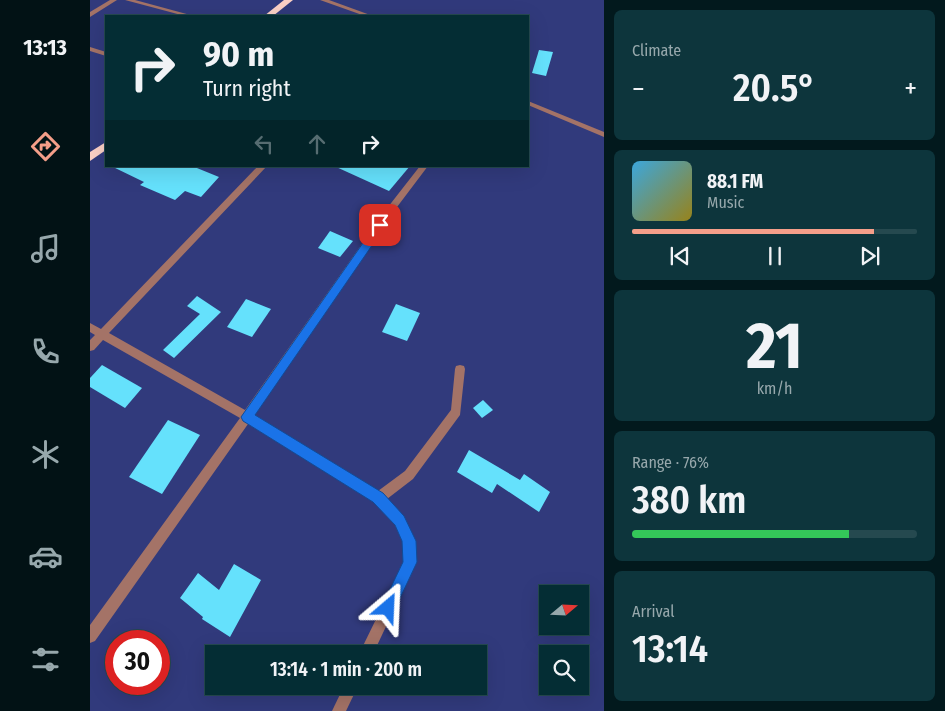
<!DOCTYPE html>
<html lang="en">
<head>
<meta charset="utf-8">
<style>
	:root { --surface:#042d34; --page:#0d353c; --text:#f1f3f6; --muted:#97a8ac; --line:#25494f; --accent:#f49e89 }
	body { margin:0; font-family:"Fira Sans Condensed",sans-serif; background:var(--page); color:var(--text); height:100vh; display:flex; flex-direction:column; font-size:19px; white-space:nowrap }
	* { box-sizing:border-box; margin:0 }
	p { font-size:16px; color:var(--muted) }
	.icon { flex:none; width:28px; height:28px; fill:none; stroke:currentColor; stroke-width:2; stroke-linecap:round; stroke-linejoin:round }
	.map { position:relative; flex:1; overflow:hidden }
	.panel { display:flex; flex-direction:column; gap:10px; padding:10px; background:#02191d; width:341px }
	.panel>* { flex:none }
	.banner { position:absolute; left:15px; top:15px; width:424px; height:152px; border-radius:0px; box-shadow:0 5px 20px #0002,0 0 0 1px var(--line); background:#042d34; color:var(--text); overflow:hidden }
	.needle { width:32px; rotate:71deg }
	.controls { position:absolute; left:449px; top:585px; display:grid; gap:10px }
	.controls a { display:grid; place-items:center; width:50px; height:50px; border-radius:0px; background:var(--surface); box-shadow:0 5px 20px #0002,0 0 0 1px var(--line); font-size:25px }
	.speed { position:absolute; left:15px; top:630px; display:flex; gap:10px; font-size:25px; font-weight:700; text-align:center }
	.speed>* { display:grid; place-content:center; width:65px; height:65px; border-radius:50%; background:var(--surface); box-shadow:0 5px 20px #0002,0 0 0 1px var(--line); line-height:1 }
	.speed .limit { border:8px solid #d22; background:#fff; color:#111 }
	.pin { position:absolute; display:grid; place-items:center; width:42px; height:42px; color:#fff; margin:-21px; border-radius:10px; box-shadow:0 2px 8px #0006 }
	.me { position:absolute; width:55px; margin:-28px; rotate:26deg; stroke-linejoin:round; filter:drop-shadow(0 0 4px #0008) }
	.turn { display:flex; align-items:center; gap:18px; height:105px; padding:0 15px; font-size:22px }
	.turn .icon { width:65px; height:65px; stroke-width:2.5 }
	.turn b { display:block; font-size:35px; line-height:42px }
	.lanes { display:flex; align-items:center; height:48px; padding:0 15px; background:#0003; justify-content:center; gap:25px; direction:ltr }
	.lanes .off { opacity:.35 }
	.big { font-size:38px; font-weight:600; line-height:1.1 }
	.panel .widget { flex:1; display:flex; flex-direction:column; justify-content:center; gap:8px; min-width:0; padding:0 18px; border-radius:8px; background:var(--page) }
	.panel .dial { align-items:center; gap:0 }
	.dial b { font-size:65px; line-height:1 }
	.song { display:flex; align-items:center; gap:15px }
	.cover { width:60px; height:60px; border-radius:8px; background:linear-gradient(135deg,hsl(200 70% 55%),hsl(50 70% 35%)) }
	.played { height:5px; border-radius:2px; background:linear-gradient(90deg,var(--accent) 85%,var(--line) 85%) }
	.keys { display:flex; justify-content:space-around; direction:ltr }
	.heat { display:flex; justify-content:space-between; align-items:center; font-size:28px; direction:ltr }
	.charge { height:8px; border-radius:4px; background:linear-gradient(90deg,#34c759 76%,var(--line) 0) }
	.trip { position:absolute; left:115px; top:645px; width:282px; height:50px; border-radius:0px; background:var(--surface); box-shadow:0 5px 20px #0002,0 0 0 1px var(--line); font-weight:600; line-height:50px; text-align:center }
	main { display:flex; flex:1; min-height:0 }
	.tabs { display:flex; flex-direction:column; width:90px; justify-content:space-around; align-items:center; background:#021215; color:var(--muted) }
	.tabs .icon { width:35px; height:35px }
	.tabs .on { color:var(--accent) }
	.tabs b { font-size:22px; color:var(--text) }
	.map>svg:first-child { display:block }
</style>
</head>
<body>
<main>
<nav class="tabs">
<b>13:13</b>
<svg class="icon on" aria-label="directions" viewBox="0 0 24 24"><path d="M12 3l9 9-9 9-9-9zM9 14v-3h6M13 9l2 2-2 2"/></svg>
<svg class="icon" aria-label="music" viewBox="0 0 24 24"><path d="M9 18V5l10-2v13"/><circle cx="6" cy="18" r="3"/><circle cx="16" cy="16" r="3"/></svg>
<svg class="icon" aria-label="phone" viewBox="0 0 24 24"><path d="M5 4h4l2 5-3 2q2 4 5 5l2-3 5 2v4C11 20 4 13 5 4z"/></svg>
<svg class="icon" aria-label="climate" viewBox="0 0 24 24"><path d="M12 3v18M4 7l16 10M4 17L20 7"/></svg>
<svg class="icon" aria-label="car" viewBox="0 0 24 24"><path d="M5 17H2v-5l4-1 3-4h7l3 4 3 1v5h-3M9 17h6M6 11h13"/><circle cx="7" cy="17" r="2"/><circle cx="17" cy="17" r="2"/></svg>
<svg class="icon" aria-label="filters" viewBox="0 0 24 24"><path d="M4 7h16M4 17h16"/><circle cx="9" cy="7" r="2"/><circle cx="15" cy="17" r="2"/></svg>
</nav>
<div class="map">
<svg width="514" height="711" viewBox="0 0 514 711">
	<rect width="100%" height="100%" fill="#053c46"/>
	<path fill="#313a7c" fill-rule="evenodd" d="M0,0H514V711H0ZM16,16H438V166H16ZM458,594H490V626H458ZM26,641H69V684H26ZM124,654H389V686H124ZM458,654H490V686H458Z"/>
	<g fill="#65e1fc">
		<polygon points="449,50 463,52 456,76 442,73"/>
		<polygon points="21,166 102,166 129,177 111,197 95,191 85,200 50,185 54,182"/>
		<polygon points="244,166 320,166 299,191"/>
		<polygon points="240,231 263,241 250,257 228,248"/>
		<polygon points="107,296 131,312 84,358 73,350 110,314 97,306"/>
		<polygon points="156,299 181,309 162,337 137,327"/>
		<polygon points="306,304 330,313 317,341 292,332"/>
		<polygon points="12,365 52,388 35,408 0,387 0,378"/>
		<polygon points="393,400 403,410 392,418 383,408"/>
		<polygon points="78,420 110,435 72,494 39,477"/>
		<polygon points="379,450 430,480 434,474 460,492 449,512 407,484 402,493 367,472"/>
		<polygon points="144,564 171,580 140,637 112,619 113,617 90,598 108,573 129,590"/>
	</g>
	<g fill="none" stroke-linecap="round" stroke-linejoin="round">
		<g fill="#a47367" fill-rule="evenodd">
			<polygon points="20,0 27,0 0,17 0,12"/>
			<polygon points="35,0 45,0 104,16 95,16"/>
			<polygon points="230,0 239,0 283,16 275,16"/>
			<polygon points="0,47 16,52 16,56 0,51"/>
			<polygon points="438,101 514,132 514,137 438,105"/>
			<polygon points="168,166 177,166 19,333 155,410 298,207 330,166 338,166 304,211 164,416 288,491 315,471 361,410 365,369 366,366 370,365 374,366 375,369 370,415 323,479 297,499 313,517 325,541 326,563 283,654 269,654 314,562 313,542 305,525 284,502 158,424 5,641 0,643 0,625 150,418 13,340 4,350 0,351 0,340 5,335 0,332 0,323 11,329"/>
			<polygon points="254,686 268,686 256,711 242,711"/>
		</g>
		<g fill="#fbd0c6" fill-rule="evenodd">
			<polygon points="194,0 203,0 183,16 174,16"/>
			<polygon points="16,142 16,150 0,161 0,152"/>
		</g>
	</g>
	<polygon fill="#1a73e8" stroke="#114b97" points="290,222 295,225 294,228 165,415 293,493 314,516 326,541 327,562 303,613 298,615 293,613 291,608 313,562 312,541 305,525 283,502 153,421 151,417 287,223"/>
</svg>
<div class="controls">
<a><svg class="needle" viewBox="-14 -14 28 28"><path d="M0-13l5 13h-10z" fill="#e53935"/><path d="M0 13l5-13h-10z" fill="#97a8ac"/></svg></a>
<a><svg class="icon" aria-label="search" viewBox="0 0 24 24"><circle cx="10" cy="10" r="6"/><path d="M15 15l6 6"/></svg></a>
</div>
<div class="speed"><div class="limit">30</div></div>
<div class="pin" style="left:290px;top:225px;background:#d93025"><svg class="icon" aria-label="arrive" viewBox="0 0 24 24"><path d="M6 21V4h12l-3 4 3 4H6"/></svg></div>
<svg class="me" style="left:298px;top:608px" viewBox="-20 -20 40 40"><path d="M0-17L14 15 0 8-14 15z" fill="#1a73e8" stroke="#fff" stroke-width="4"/></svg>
<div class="trip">13:14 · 1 min · 200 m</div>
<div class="banner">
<div class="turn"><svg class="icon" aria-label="right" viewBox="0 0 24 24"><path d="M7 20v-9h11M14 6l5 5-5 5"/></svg><div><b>90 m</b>Turn right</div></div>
<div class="lanes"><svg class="icon off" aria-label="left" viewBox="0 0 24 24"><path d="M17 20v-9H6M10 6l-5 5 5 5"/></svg><svg class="icon off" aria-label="ahead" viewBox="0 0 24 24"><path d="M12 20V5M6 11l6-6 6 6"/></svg><svg class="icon" aria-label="right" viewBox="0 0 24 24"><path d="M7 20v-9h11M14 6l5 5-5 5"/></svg></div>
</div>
</div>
<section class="panel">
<div class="widget"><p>Climate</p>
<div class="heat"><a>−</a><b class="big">20.5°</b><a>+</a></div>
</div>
<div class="widget">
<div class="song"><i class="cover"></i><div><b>88.1 FM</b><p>Music</p></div></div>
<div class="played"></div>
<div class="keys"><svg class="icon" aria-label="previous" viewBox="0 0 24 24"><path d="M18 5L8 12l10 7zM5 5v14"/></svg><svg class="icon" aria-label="pause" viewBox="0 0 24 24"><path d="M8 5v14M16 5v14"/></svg><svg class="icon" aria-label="next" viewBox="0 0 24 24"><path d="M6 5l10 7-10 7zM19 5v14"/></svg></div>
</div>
<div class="widget dial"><b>21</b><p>km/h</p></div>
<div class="widget"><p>Range · 76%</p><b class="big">380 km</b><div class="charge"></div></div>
<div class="widget"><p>Arrival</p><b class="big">13:14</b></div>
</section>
</main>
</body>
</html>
